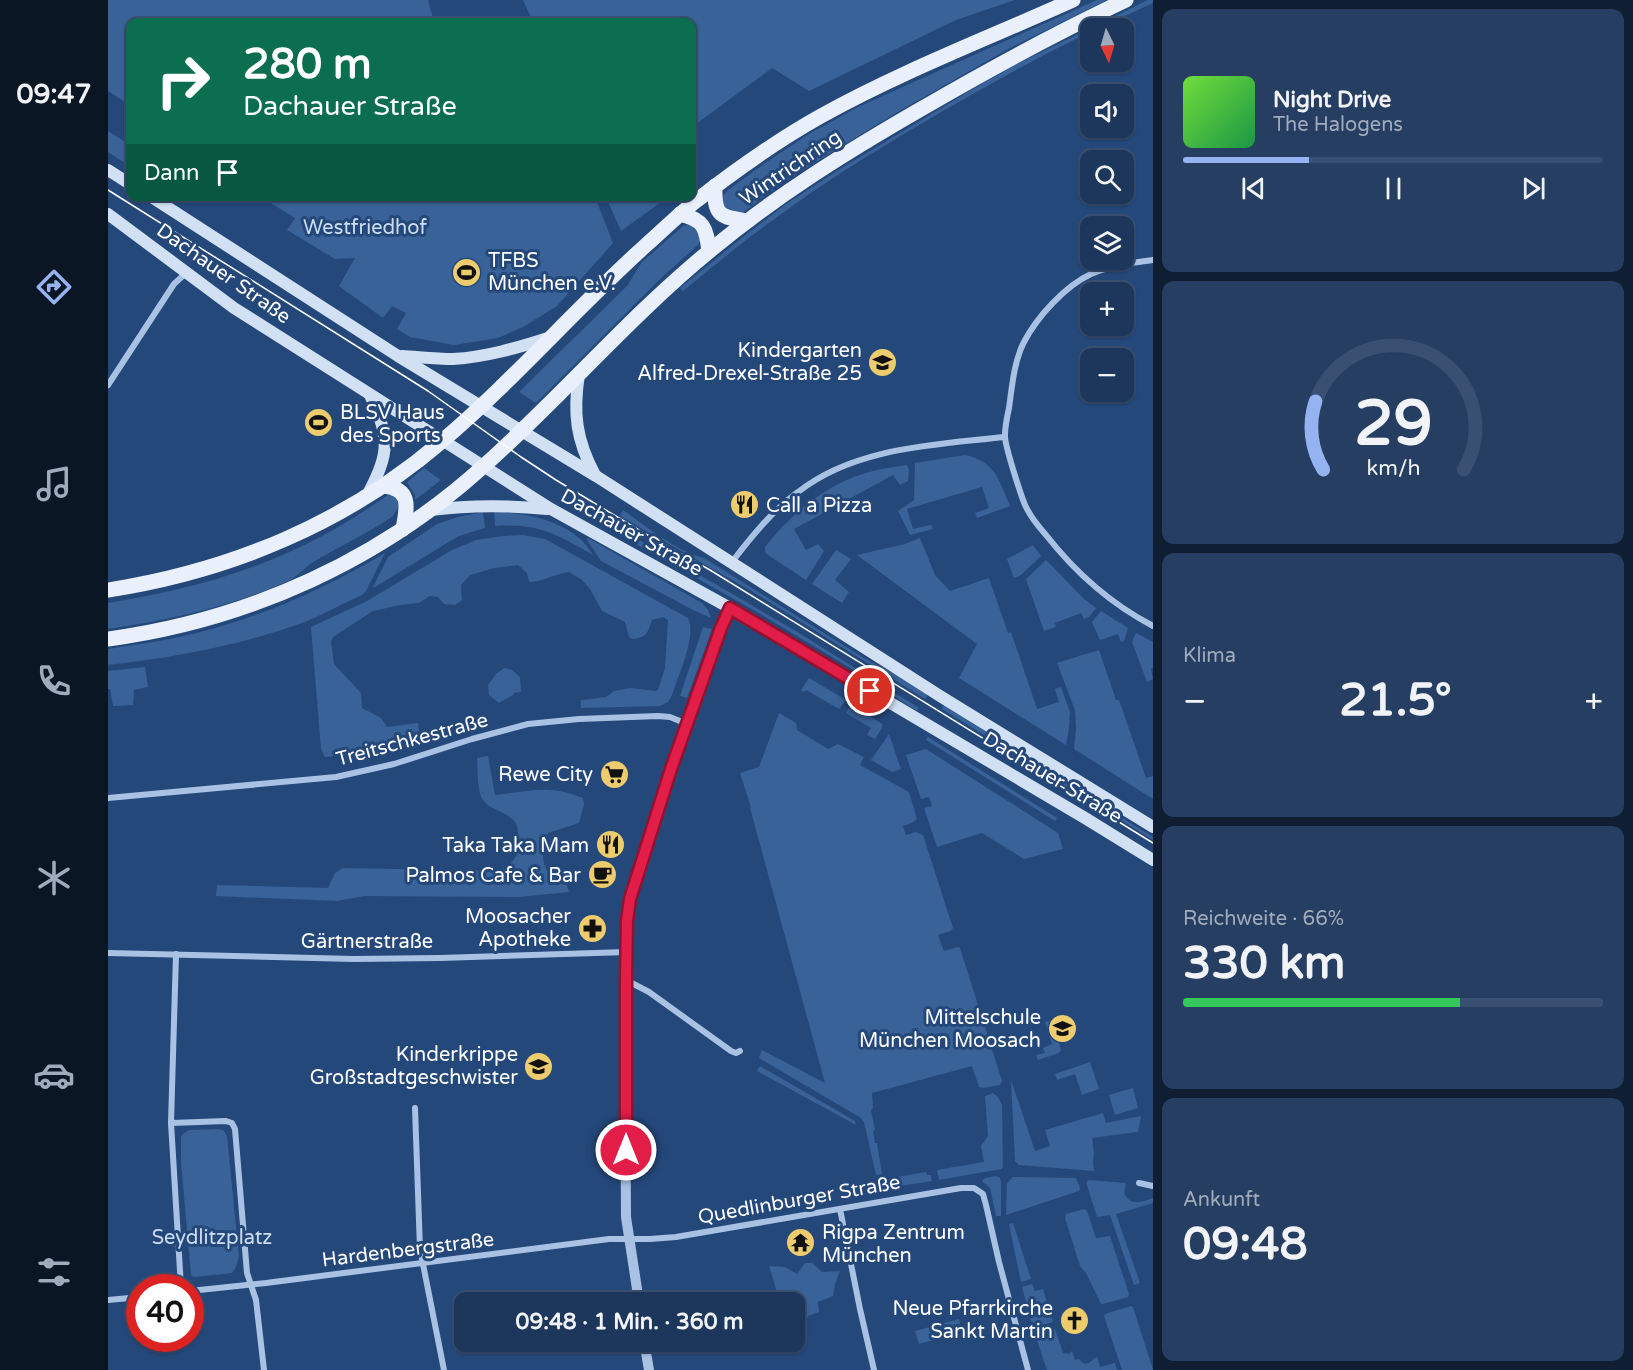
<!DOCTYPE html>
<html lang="de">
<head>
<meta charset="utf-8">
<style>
	:root { --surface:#1c365c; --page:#253e62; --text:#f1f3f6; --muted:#a0abbb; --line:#3a5072; --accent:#95b2f1 }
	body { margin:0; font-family:"Varela Round",sans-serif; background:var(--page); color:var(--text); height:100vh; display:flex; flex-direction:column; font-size:22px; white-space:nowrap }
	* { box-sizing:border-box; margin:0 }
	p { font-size:20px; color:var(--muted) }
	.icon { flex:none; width:33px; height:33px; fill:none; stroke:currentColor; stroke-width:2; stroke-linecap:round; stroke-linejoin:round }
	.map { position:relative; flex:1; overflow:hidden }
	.sheet { display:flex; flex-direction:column; gap:9px; padding:9px; background:#0f1e33; width:480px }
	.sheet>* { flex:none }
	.guide { position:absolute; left:18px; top:18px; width:570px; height:183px; border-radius:12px; box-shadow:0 2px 4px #0004,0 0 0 2px var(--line); background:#0b6e4f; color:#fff; overflow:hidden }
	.needle { width:39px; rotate:175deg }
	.controls { position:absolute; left:972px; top:18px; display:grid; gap:12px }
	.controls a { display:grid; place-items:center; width:54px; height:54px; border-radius:12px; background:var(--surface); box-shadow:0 2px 4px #0004,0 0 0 2px var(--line); font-size:30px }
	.speed { position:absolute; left:18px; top:1274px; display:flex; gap:12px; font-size:30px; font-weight:700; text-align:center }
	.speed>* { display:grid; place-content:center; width:78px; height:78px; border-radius:50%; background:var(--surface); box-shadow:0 2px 4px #0004,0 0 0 2px var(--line); line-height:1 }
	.speed .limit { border:9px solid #d22; background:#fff; color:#111 }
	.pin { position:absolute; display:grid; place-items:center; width:51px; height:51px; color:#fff; margin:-26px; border:3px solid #fff; border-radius:50%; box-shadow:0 2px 6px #0007 }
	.me { position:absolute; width:66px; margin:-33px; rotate:0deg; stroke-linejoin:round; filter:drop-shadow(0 0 4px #0008) }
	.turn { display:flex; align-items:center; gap:21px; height:126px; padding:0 18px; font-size:27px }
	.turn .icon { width:78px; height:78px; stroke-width:2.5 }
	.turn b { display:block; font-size:42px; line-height:51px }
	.then { display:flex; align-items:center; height:57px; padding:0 18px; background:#0003; gap:12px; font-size:22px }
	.big { font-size:45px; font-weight:800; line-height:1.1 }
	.sheet .card { flex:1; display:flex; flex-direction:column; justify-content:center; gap:9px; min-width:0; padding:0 21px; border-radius:12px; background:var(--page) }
	.sheet .dial { align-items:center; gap:0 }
	.dial svg { height:156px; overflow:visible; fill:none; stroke:var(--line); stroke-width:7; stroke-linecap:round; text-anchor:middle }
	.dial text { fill:var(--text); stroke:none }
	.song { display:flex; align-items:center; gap:18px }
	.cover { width:72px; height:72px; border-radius:9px; background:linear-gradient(135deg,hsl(100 70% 55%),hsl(140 70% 35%)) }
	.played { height:6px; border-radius:3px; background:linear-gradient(90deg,var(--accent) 30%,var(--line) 30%) }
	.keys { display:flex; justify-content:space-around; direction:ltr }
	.heat { display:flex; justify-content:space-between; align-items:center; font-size:33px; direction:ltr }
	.charge { height:9px; border-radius:4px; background:linear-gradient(90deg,#34c759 66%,var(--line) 0) }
	.trip { position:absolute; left:346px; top:1292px; width:351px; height:60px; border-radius:12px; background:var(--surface); box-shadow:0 2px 4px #0004,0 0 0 2px var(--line); font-weight:800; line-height:60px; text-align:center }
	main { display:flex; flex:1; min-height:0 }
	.menu { display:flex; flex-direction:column; width:108px; justify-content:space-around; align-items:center; background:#0b1625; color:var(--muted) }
	.menu .icon { width:42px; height:42px }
	.menu .on { color:var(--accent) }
	.menu b { font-size:27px; color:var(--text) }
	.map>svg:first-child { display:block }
</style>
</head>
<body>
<main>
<nav class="menu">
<b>09:47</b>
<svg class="icon on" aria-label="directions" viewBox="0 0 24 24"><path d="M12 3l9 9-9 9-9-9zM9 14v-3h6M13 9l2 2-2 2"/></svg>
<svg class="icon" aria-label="music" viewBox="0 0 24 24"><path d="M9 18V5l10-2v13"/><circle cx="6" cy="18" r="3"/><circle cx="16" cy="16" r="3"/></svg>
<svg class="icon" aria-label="phone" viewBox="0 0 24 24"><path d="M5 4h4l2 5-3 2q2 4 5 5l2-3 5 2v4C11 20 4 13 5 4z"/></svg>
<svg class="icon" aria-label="climate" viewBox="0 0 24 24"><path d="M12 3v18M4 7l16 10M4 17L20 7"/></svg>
<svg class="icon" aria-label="car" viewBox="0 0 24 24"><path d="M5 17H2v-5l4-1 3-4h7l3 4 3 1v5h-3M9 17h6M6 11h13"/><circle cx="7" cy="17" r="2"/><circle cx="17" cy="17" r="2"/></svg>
<svg class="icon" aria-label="filters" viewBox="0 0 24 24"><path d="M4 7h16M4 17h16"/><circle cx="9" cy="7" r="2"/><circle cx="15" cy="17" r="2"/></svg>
</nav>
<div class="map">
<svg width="1045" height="1370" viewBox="0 0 1045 1370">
	<rect width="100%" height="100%" fill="#25487b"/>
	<g fill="#396298">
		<polygon points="0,0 320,0 326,22 22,22 22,105 0,91"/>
		<polygon points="415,0 907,0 848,20 701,91 664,68 584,127 584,22 425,22"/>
		<polygon points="989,0 999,0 900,49 783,116 708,162 672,185 634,213 625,214 615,205 614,197 620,190 660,161 701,134 750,107"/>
		<path d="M1040,0H1045V3L991,28H982V32C930,57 880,85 830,114C780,143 730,173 683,207C646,233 610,262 575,291L572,288L640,233L681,202L732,169L865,89L909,64Z"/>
		<polygon points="0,131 22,145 22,155 17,163 0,152"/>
		<polygon points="153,197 487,197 505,243 449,306 415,327 390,338 346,345 302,337 289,329 298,313 284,306 275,318 231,286 247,258 227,259 179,230 187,218"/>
		<polygon points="498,197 560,197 513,231"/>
		<polygon points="580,225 590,229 593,239 590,245 552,279 428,403 411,392 519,286 534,262 575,226"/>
		<path d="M857,455C887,461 891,480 902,506L869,518L867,513L881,508L874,487L799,509L805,529L823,525L825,529L802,535L790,511L806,500L807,463Z"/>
		<path d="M799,465L801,470L800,481L792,485L785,475L686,529L698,550L710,544L716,551L698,580L660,555L657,552V547C682,515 718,484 758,473C771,469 786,467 799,465Z"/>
		<polygon points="316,468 333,480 307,500 307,495 299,482"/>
		<path d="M285,494L288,495L292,505L284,517C259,533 233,546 207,561C196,567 190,577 178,582C121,607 61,620 0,629V603C74,591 147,572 214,536C237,524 258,510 280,495Z"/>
		<path d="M515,510C539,527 568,551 596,558L756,658L787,674L820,694L817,699L645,592L512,516Z"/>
		<path d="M386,511C421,514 466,521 485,555C448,534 431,523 387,526Z"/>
		<polygon points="375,512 377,528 351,536 339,543 267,587 265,587 280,557 329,524 350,517"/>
		<polygon points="499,521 691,633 811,708 809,711 739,666 649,612 496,526"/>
		<path d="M415,535L437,539L580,618C589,634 570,677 564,695L560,702L552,706L473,708V700L498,697L506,691L522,688L547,691L550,690L557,668L560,620L555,617L544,620C539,633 540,637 525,639L521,637L517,622L494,611L482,589L474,580L461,572C447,574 434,582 421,582L419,573L410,565L386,568L362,575L353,585L354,600L347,605L336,604L330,597L322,596L311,603L292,605L265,611L225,637L223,642L226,664L253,693L254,708L273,718L279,727L310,723L312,741L253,753L217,757L213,749L203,627L259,601L344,550L368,540L395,536Z"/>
		<polygon points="480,538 594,603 600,610 603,618 585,610 493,561 479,540"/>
		<polygon points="812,538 827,575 842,591 881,578 900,633 903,632 929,709 951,702 947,689 953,687 962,712 961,728 958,745 851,678 869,644 749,555 797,544"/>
		<polygon points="925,545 933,556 913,575 906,578 899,559"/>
		<polygon points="728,550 743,559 727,580 741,592 734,603 704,584"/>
		<path d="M277,553L258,591L254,595C236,603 218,613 199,621C136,645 67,657 0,665V649C33,644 68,639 100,630C163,613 221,586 277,553Z"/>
		<polygon points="938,560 975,598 988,608 981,617 976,619 973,613 947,623 948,627 936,631 918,579"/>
		<polygon points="993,611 1020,628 1016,641 1013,642 1010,634 992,640 984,622"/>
		<polygon points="595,627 604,629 579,698 572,696"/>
		<polygon points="1028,633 1045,642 1045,668 1043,669 1045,679 1039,682 1024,642"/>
		<polygon points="991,650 1008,700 1011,700 1038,778 1045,776 1045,799 966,749 968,729 967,710 949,663"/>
		<polygon points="37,667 40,687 26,690 25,705 5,706 2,689 0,689 0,671"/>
		<polygon points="396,668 404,670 412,677 413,692 406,693 405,695 391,703 381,695 380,685 388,674"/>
		<polygon points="701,678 738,700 731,709 698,690 696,692 693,690"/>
		<polygon points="743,703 774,724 774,728 767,739 759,735 763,728 738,713"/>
		<polygon points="837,704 911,754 1045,837 1045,840 834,709"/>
		<polygon points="671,713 688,723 689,730 720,749 730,744 756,757 752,765 801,792 809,819 804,823 795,826 798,835 808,832 815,835 845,928 843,931 830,935 836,951 850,947 852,948 894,1081 892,1085 875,1088 871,1087 864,1066 764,1093 765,1108 763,1110 767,1130 765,1131 767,1143 769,1143 774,1174 768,1175 756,1122 753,1118 651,1058 654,1050 717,1083 642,808 643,807 632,773 651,767"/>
		<polygon points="781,734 793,769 784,772 763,760"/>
		<polygon points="820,737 949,818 947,821 818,740"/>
		<polygon points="818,749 950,833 955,849 916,859 874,833 829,847 816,808 824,806 821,797 813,799 798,755"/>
		<path d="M380,756L387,795C421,791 442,784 475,798L476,805L471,823L440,833C434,847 431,866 445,877C449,880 454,882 458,883L461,892L411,897L256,896L229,901L108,896L109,885L220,888L227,873L235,868L389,871C407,864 413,854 410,834C410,828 409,822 403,818C395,811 381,809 375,800C369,792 370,768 369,758Z"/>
		<polygon points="945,1020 953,1050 951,1053 930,1060 928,1055 937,1053 935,1048 944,1044 937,1022"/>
		<polygon points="982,1062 991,1089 974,1095 967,1074 949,1080 947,1074"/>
		<polygon points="652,1066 747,1121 748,1125 649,1071"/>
		<polygon points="903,1080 927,1151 942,1146 937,1130 995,1113 998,1123 1033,1116 1030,1132 984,1138 986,1154 985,1163 986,1171 911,1165 907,1161"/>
		<polygon points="1025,1088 1030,1108 1007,1115 1001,1095"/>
		<polygon points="885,1093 890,1097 894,1105 895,1167 893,1169 831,1180 829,1170 876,1162 873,1146 880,1136 877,1096"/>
		<polygon points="109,1129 115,1130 119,1136 131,1257 128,1267 124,1273 86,1277 83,1275 73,1162 73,1137 76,1133 81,1130"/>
		<polygon points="818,1172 819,1175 823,1175 824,1181 786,1187 784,1178"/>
		<polygon points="888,1176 892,1178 893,1181 893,1216 888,1216 882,1188 874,1181 877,1178"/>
		<polygon points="905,1177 968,1178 972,1188 971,1191 898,1215 899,1183"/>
		<path d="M981,1180L1018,1183L1016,1193C1023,1207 1033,1202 1045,1198V1203L1008,1214L1032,1283L1026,1285L1002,1215L989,1217L979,1185V1181Z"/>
		<polygon points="976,1209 979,1211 988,1238 1002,1236 1021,1294 1020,1297 995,1304 993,1304 978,1273 972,1266 957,1218 958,1214"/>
		<polygon points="905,1223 923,1279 913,1282 901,1224"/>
		<polygon points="697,1263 704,1263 714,1272 732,1271 727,1284 725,1296 710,1302 711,1312 700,1316 697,1325 696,1334 687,1337 687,1302 672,1302 661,1266 677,1267 689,1274"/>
		<polygon points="924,1284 927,1291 935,1289 945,1322 925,1328 914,1287"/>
		<polygon points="1023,1306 1025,1307 1045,1370 1014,1370 996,1316 997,1314"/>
		<polygon points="851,1319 854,1332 811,1344 807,1331"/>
		<path d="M947,1329L955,1353L961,1354L964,1351L967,1360L971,1359C979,1370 983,1359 989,1357L992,1367L1007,1363L1009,1370H939L927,1335Z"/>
	</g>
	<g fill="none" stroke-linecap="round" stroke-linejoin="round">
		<g stroke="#a9c2e4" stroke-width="6">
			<path d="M1045,260C1024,263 1003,265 983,274C957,286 929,317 916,342C906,361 904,387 901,408C899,417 897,426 897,435C896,444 913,495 917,505C922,516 930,526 938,535C967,572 1003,604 1045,626"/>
			<polyline points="0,385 66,284 78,273"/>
			<path d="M624,562C643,537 664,511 690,492C747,447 827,445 896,437"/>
			<polyline points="0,798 228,777 286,764 364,739 420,724 471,719 550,716 562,717 579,724"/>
			<polyline points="0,953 246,959 332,958 519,952"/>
			<polyline points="68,954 63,1123 73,1287"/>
			<polyline points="518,980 541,992 623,1051 628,1053 632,1051"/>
			<polyline points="307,1108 312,1249 336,1370"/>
			<polyline points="63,1123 118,1121 124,1123 127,1129 139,1273 148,1300 156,1370"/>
			<polyline points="1031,1183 1045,1186"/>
			<polyline points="732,1209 752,1309 766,1370"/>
			<polyline points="82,1291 158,1283 501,1239 542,1239 568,1237 853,1188 866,1188 875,1194 878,1205 891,1262 920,1370"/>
			<polyline points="0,1300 32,1297"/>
		</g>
		<g stroke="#a9c2e4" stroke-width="10">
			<polyline points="531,1302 518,1217 517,1059 519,921 522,899 563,769 613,628 622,608"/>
			<polyline points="536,1341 541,1370"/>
		</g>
		<g stroke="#d2e0f4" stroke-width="12">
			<polyline points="0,170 22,184"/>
			<polyline points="42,196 290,356 488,476 832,696 1045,827"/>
			<polyline points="0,214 126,308 443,509 622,608 977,818 1045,860"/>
			<path d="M294,356C311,357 328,359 345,359C378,357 409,348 440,338"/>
			<path d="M471,374C465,413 468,440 487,475"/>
			<path d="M260,494C282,452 282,438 262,395"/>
			<path d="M322,510C361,505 399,505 439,509"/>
		</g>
		<g stroke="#e9f0fc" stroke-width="15">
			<path d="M607,186C606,216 612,217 639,221"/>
			<path d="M572,214C596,220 598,227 601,251"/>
			<path d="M276,486C304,489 299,507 295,529"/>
			<path d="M0,590C123,571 238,523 333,442C405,381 467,309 537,246C553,232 568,217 584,204C625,172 668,141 713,116C794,71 881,38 965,0"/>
			<path d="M0,639C141,620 273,560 378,464C455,395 523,315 604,249C669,195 740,151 813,109C880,70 948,33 1018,0"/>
		</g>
		<polyline stroke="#fff" stroke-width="1.5" points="0,190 320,391 413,457 448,480 536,533 602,570 1045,843"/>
	</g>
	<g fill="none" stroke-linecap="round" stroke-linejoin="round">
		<defs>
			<polyline id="route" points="518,1150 518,980 519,921 522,899 563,769 613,628 622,608 762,691"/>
		</defs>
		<use href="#route" stroke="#92132f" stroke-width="15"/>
		<use href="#route" stroke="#e11d48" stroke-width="10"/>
	</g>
	<defs>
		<symbol id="stadium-disc" viewBox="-11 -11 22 22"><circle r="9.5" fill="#edcc6e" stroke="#25487b"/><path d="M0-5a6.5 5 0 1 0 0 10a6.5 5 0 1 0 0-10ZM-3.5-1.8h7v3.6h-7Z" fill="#111"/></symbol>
		<symbol id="school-disc" viewBox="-11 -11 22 22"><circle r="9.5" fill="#edcc6e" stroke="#25487b"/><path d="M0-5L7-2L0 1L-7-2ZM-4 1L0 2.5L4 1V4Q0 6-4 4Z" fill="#111"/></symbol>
		<symbol id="restaurant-disc" viewBox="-11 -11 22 22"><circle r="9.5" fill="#edcc6e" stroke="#25487b"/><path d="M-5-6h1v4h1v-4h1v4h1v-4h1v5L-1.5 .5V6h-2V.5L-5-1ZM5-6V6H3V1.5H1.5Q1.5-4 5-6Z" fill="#111"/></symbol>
		<symbol id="supermarket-disc" viewBox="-11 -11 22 22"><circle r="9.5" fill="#edcc6e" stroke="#25487b"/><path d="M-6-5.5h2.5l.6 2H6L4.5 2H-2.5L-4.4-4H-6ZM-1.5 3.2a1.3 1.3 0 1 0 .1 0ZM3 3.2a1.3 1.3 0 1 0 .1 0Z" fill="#111"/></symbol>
		<symbol id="cafe-disc" viewBox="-11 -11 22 22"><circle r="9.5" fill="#edcc6e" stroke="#25487b"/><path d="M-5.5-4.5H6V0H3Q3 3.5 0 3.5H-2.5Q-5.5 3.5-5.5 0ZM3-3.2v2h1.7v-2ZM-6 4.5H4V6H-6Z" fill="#111"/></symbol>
		<symbol id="pharmacy-disc" viewBox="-11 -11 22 22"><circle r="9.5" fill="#edcc6e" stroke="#25487b"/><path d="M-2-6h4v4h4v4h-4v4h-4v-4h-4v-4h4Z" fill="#111"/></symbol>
		<symbol id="temple-disc" viewBox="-11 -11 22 22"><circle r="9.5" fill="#edcc6e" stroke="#25487b"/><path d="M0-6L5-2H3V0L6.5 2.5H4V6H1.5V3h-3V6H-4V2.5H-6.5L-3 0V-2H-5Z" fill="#111"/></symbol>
		<symbol id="church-disc" viewBox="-11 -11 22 22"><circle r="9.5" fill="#edcc6e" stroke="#25487b"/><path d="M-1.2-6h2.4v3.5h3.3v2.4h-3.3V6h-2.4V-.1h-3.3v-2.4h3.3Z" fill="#111"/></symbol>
	</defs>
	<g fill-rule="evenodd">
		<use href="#stadium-disc" x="342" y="256" width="33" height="33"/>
		<use href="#school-disc" x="758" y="346" width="33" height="33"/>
		<use href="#stadium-disc" x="194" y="406" width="33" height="33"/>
		<use href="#restaurant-disc" x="620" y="488" width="33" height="33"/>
		<use href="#supermarket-disc" x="490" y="758" width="33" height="33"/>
		<use href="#restaurant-disc" x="486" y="828" width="33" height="33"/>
		<use href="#cafe-disc" x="478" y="858" width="33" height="33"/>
		<use href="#pharmacy-disc" x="468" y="912" width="33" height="33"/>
		<use href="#school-disc" x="938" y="1012" width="33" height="33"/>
		<use href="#school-disc" x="414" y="1050" width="33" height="33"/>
		<use href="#temple-disc" x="676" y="1226" width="33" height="33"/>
		<use href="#church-disc" x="950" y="1304" width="33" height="33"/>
	</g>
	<g text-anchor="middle" stroke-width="6" stroke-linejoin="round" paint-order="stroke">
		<g font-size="20" fill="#fff" stroke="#25487b">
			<text transform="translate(682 167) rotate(-34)" y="7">Wintrichring</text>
			<text transform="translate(116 273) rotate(35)" y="7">Dachauer Straße</text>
			<text transform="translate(524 532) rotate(29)" y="7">Dachauer Straße</text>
			<text transform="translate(304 739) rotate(-15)" y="7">Treitschkestraße</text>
			<text transform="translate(945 777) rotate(31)" y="7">Dachauer Straße</text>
			<text x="259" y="948">Gärtnerstraße</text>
			<text transform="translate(691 1199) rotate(-10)" y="7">Quedlinburger Straße</text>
			<text transform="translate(300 1249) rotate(-7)" y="7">Hardenbergstraße</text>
		</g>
		<g font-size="20" fill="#ccddf3" stroke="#25487b">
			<text x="257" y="234">Westfriedhof</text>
			<text x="104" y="1244">Seydlitzplatz</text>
		</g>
		<g font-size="20" fill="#fff" stroke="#25487b" text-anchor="end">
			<text x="380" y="267" text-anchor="start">TFBS<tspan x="380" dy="23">München e.V.</tspan></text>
			<text x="754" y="357">Kindergarten<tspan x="754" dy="23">Alfred-Drexel-Straße 25</tspan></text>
			<text x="232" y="419" text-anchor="start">BLSV Haus<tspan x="232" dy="23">des Sports</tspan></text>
			<text x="658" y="512" text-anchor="start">Call a Pizza</text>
			<text x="485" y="781">Rewe City</text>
			<text x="481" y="852">Taka Taka Mam</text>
			<text x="473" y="882">Palmos Cafe &amp; Bar</text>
			<text x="463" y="923">Moosacher<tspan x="463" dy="23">Apotheke</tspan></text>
			<text x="933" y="1024">Mittelschule<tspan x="933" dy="23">München Moosach</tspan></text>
			<text x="410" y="1061">Kinderkrippe<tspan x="410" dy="23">Großstadtgeschwister</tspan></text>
			<text x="714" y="1239" text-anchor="start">Rigpa Zentrum<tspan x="714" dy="23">München</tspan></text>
			<text x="945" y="1315">Neue Pfarrkirche<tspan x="945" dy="23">Sankt Martin</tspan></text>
		</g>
	</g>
</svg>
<div class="controls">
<a><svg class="needle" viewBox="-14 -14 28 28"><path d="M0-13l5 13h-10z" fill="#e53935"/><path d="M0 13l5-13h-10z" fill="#a0abbb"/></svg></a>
<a><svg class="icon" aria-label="sound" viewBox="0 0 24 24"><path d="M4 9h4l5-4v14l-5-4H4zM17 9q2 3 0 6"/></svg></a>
<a><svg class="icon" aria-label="search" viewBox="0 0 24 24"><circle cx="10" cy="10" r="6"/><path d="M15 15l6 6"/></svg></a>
<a><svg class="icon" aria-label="layers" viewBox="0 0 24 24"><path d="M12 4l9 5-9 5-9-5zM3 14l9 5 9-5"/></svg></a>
<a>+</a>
<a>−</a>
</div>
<div class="speed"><div class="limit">40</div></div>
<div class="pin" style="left:762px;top:691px;background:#d93025"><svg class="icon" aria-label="arrive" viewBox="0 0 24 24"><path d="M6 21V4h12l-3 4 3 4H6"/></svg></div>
<svg class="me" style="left:518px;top:1150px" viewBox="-20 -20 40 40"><circle r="17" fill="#e11d48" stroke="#fff" stroke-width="3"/><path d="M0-11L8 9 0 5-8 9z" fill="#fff"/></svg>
<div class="trip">09:48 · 1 Min. · 360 m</div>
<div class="guide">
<div class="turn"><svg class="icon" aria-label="right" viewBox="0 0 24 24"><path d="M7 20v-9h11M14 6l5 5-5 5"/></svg><div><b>280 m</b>Dachauer Straße</div></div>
<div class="then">Dann<svg class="icon" aria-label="arrive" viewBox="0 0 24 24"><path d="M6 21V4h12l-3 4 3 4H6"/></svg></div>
</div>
</div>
<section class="sheet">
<div class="card">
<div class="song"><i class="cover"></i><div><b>Night Drive</b><p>The Halogens</p></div></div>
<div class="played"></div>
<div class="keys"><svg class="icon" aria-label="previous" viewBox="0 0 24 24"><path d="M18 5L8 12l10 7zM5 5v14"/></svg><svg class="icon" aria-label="pause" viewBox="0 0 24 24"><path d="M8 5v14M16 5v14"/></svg><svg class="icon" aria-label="next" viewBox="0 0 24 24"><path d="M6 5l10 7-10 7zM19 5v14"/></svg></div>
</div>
<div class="card dial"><svg viewBox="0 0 100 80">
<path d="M14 69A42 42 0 1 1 86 69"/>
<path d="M14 69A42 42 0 0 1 10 34" stroke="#95b2f1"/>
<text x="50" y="56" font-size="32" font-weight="700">29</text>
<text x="50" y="72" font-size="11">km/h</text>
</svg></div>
<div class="card"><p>Klima</p>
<div class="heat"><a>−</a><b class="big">21.5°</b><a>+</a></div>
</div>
<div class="card"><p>Reichweite · 66%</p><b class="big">330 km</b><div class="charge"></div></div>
<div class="card"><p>Ankunft</p><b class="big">09:48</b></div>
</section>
</main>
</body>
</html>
